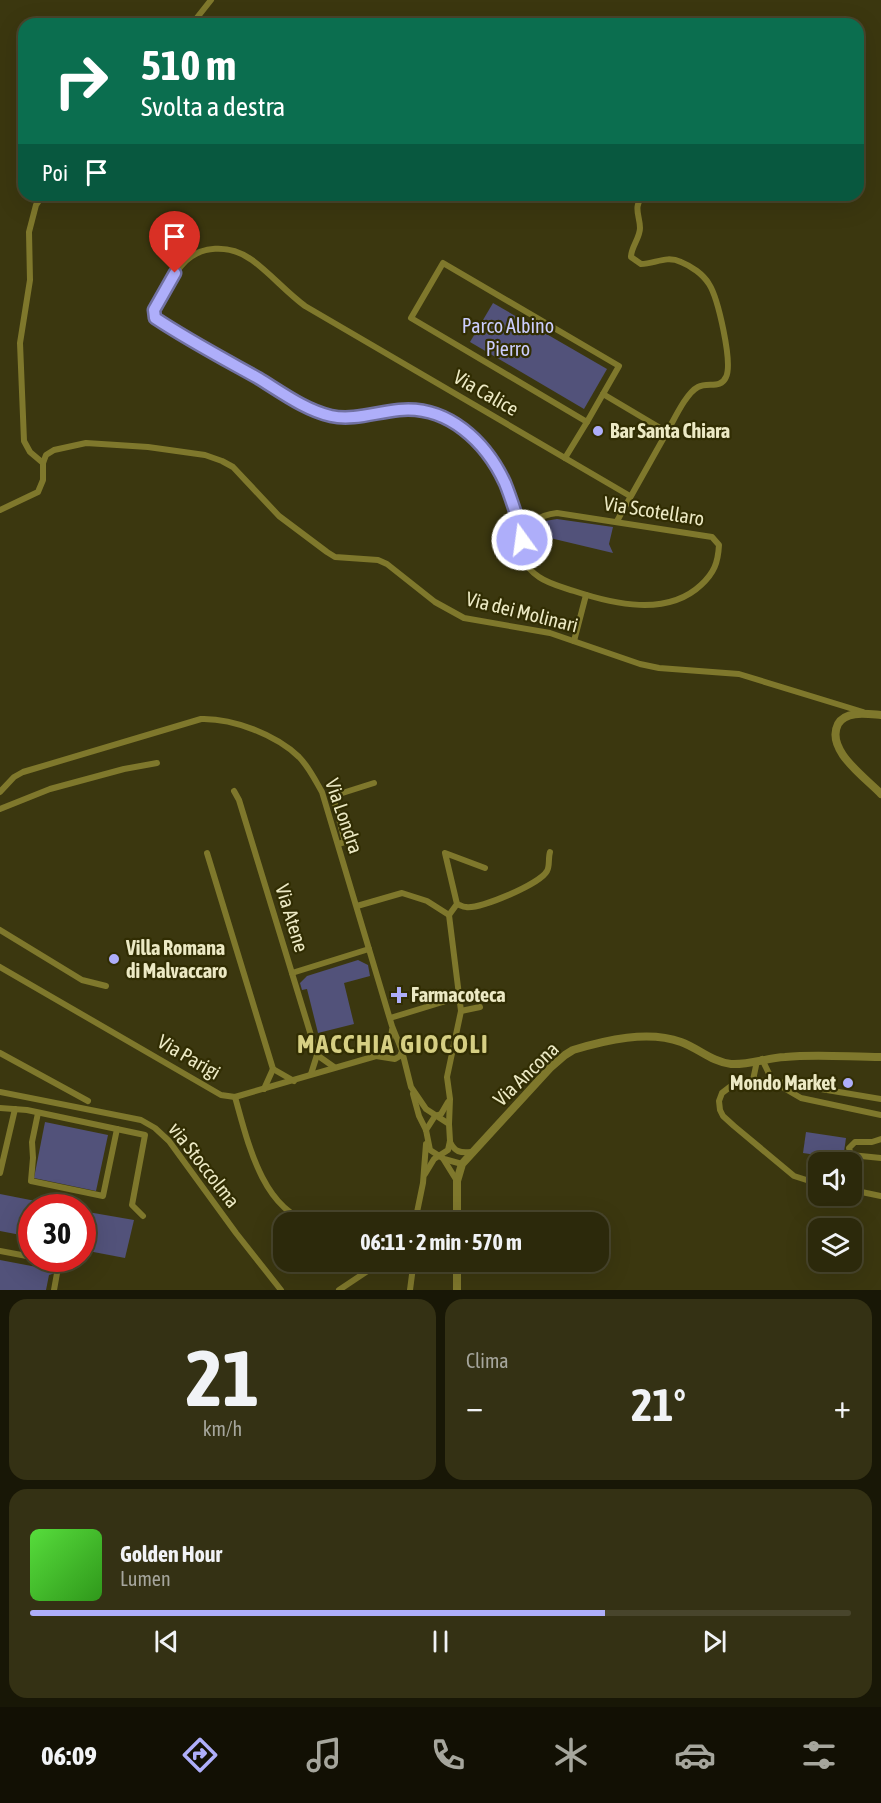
<!DOCTYPE html>
<html lang="it">
<head>
<meta charset="utf-8">
<style>
	:root { --surface:#2c290b; --page:#343114; --text:#f1f3f6; --muted:#a6a69d; --line:#48452c; --accent:#aeaefa }
	body { margin:0; font-family:"Asap Condensed",sans-serif; background:var(--page); color:var(--text); height:100vh; display:flex; flex-direction:column; font-size:22px; white-space:nowrap }
	* { box-sizing:border-box; margin:0 }
	p { font-size:20px; color:var(--muted) }
	.icon { flex:none; width:33px; height:33px; fill:none; stroke:currentColor; stroke-width:2; stroke-linecap:round; stroke-linejoin:round }
	.map { position:relative; height:1290px; overflow:hidden }
	.side { display:flex; flex-direction:column; gap:9px; padding:9px; background:#181706; flex:1 }
	.side>* { flex:none }
	.hud { position:absolute; left:18px; top:18px; width:846px; height:183px; border-radius:18px; box-shadow:0 6px 24px #0002,0 0 0 2px var(--line); background:#0b6e4f; color:#fff; overflow:hidden }
	.buttons { position:absolute; left:808px; top:1152px; display:grid; gap:12px }
	.buttons a { display:grid; place-items:center; width:54px; height:54px; border-radius:12px; background:var(--surface); box-shadow:0 6px 24px #0002,0 0 0 2px var(--line); font-size:30px }
	.speed { position:absolute; left:18px; top:1194px; display:flex; gap:12px; font-size:30px; font-weight:700; text-align:center }
	.speed>* { display:grid; place-content:center; width:78px; height:78px; border-radius:50%; background:var(--surface); box-shadow:0 6px 24px #0002,0 0 0 2px var(--line); line-height:1 }
	.speed .limit { border:9px solid #d22; background:#fff; color:#111 }
	.pin { position:absolute; display:grid; place-items:center; width:51px; height:51px; color:#fff; margin:-62px -26px; border-radius:50% 50% 50% 0; rotate:-45deg; box-shadow:0 0 6px #0007 }
	.pin .icon { rotate:45deg }
	.me { position:absolute; width:66px; margin:-33px; rotate:346deg; stroke-linejoin:round; filter:drop-shadow(0 0 4px #0008) }
	.turn { display:flex; align-items:center; gap:21px; height:126px; padding:0 24px; font-size:27px }
	.turn .icon { width:78px; height:78px; stroke-width:2.5 }
	.turn b { display:block; font-size:42px; line-height:51px }
	.then { display:flex; align-items:center; height:57px; padding:0 24px; background:#0003; gap:12px; font-size:22px }
	.big { font-size:45px; font-weight:700; line-height:1.1 }
	.side .tile { flex:1; display:flex; flex-direction:column; justify-content:center; gap:9px; min-width:0; padding:0 21px; border-radius:18px; background:var(--page) }
	.side .dial { align-items:center; gap:0 }
	.dial b { font-size:78px; line-height:1 }
	.song { display:flex; align-items:center; gap:18px }
	.cover { width:72px; height:72px; border-radius:9px; background:linear-gradient(135deg,hsl(110 70% 55%),hsl(110 70% 35%)) }
	.played { height:6px; border-radius:3px; background:linear-gradient(90deg,var(--accent) 70%,var(--line) 70%) }
	.keys { display:flex; justify-content:space-around; direction:ltr }
	.heat { display:flex; justify-content:space-between; align-items:center; font-size:33px; direction:ltr }
	.side .tiles { flex:1; display:grid; gap:9px; grid-template-columns:1fr 1fr }
	.tile:last-child { grid-column:span 2 }
	.trip { position:absolute; left:273px; top:1212px; width:336px; height:60px; border-radius:18px; background:var(--surface); box-shadow:0 6px 24px #0002,0 0 0 2px var(--line); font-weight:700; line-height:60px; text-align:center }
	.tabs { display:flex; height:96px; justify-content:space-around; align-items:center; background:#121004; color:var(--muted) }
	.tabs .icon { width:42px; height:42px }
	.tabs .active { color:var(--accent) }
	.tabs b { font-size:27px; color:var(--text) }
	.map>svg:first-child { display:block }
</style>
</head>
<body>
<div class="map">
<svg width="881" height="1290" viewBox="0 0 881 1290">
	<rect width="100%" height="100%" fill="#3b370f"/>
	<g fill="#52527a">
		<polygon points="493,303 607,369 584,409 470,342"/>
		<polygon points="557,519 613,527 609,544 613,553 550,538 545,521"/>
		<polygon points="358,960 368,965 370,976 344,983 354,1024 318,1033 307,989 302,990 300,983 307,976"/>
		<polygon points="45,1122 108,1135 96,1191 34,1178"/>
		<polygon points="806,1132 846,1138 843,1159 803,1153"/>
		<polygon points="0,1194 66,1207 32,1208 31,1237 0,1231"/>
		<polygon points="82,1211 134,1220 125,1258 83,1250"/>
		<polygon points="0,1260 42,1268 47,1264 55,1266 55,1273 49,1275 46,1290 0,1290"/>
	</g>
	<g fill="none" stroke-linecap="round" stroke-linejoin="round">
		<g stroke="#7f782c" stroke-width="6">
			<polyline points="192,24 211,0"/>
			<path d="M644,195C632,207 640,215 640,228C640,238 631,247 631,257L641,264C655,264 666,255 681,262C691,266 703,274 709,284C718,298 733,363 726,377C721,389 708,382 698,387C686,393 674,420 667,432"/>
			<polygon points="443,263 619,366 587,422 411,318"/>
			<polyline points="603,394 667,432 617,521"/>
			<polyline points="565,458 587,422"/>
			<polyline points="43,463 30,452 24,441 20,343 30,280 29,232 36,205 43,195"/>
			<polyline points="0,510 38,492 43,480 43,463 46,455 54,450 86,443 148,447 205,455 222,461 233,467 279,516 327,552 335,557 378,560 387,564 435,602 464,618 550,633 640,664 659,668 739,674 863,712"/>
			<path d="M557,513L712,537L719,545C718,563 714,573 701,585C667,617 613,604 574,591C562,587 549,584 539,577C507,556 519,517 557,513Z"/>
			<path d="M523,535C517,518 512,500 505,483C486,442 448,405 399,410C377,412 353,421 331,416C303,409 278,390 254,376C221,357 187,339 155,318L154,310C163,295 170,279 181,266C199,244 230,244 252,260C271,274 286,292 305,306L630,496"/>
			<polyline points="574,641 586,595"/>
			<polyline points="234,791 239,800 317,1055"/>
			<path d="M0,792L14,777L23,772L201,719C233,718 276,735 299,757C309,767 315,780 322,792L392,1026L402,1051L411,1087L426,1109L449,1124L450,1141L448,1150L434,1159L425,1174"/>
			<polyline points="0,809 50,789 124,769 157,763"/>
			<polyline points="338,844 345,842 333,796 374,783"/>
			<polyline points="207,853 273,1069"/>
			<path d="M457,904C460,905 463,907 466,907C481,909 540,884 547,871C550,866 548,858 550,852"/>
			<polyline points="357,906 402,893 427,901 449,915"/>
			<polyline points="449,915 461,1011 447,1077 450,1099 449,1124"/>
			<polyline points="449,915 457,904 445,853 485,868"/>
			<polyline points="0,930 82,980 106,986"/>
			<path d="M0,967L221,1095L235,1097L376,1056C386,1049 391,1042 392,1030"/>
			<polyline points="292,973 369,949"/>
			<polyline points="461,1011 480,1007"/>
			<polyline points="390,1018 459,997"/>
			<polyline points="0,1053 88,1101"/>
			<polyline points="317,1055 334,1067"/>
			<polyline points="376,1056 395,1059 400,1056 402,1051"/>
			<polyline points="762,1059 773,1082"/>
			<polyline points="273,1069 294,1081"/>
			<polyline points="311,1074 317,1055"/>
			<polyline points="753,1080 757,1061"/>
			<polyline points="777,1084 801,1098 881,1115"/>
			<polyline points="264,1089 273,1069"/>
			<polyline points="0,1092 141,1120 155,1128 169,1141 236,1233 281,1290"/>
			<polyline points="413,1094 419,1116 426,1130 430,1150 444,1159 462,1164"/>
			<path d="M235,1097C247,1139 262,1210 311,1222"/>
			<polyline points="0,1108 27,1110 145,1135 132,1205 143,1216"/>
			<polyline points="38,1113 32,1142 33,1158 31,1181 103,1196 117,1129"/>
			<polyline points="426,1130 435,1116 441,1114 448,1102"/>
			<polyline points="881,1139 872,1142 855,1142 849,1148 851,1155 881,1158"/>
			<path d="M450,1142C455,1152 460,1153 471,1152"/>
			<polyline points="444,1160 457,1181"/>
			<polyline points="0,1173 15,1109"/>
			<polyline points="819,1184 794,1176 734,1126 723,1116 720,1110 719,1101 722,1093 735,1083 753,1080 785,1083 881,1099"/>
			<polyline points="852,1190 881,1196"/>
			<polyline points="347,1222 352,1221"/>
			<polyline points="415,1222 423,1183 426,1144"/>
			<polyline points="0,1251 32,1257"/>
			<polyline points="40,1258 59,1262 54,1290"/>
			<polyline points="410,1262 413,1267 410,1290"/>
			<polyline points="339,1290 381,1262"/>
		</g>
		<g stroke="#7f782c" stroke-width="8">
			<path d="M881,715C868,714 846,710 838,724C825,750 865,777 881,794"/>
			<path d="M457,1222V1181L462,1164L550,1068L565,1055L573,1050C606,1040 648,1030 681,1042C698,1048 712,1062 731,1064C749,1065 767,1058 785,1057C817,1054 849,1057 881,1057"/>
			<polyline points="457,1262 457,1290"/>
		</g>
	</g>
	<g fill="none" stroke-linecap="round" stroke-linejoin="round">
		<defs>
			<path id="route" d="M175,273L154,310L155,318C188,340 224,359 258,378C281,392 305,410 331,416C353,421 377,412 399,410C448,405 486,442 505,483C512,500 517,518 523,535L522,540"/>
		</defs>
		<use href="#route" stroke="#7171a2" stroke-width="15"/>
		<use href="#route" stroke="#aeaefa" stroke-width="10"/>
	</g>
	<g fill="#aeaefa" stroke="#312d03" stroke-width="2">
		<circle cx="598" cy="431" r="6"/>
		<circle cx="114" cy="959" r="6"/>
		<path d="M396 986h6v6h6v6h-6v6h-6v-6h-6v-6h6z"/>
		<circle cx="848" cy="1083" r="6"/>
	</g>
	<g text-anchor="middle" stroke-width="4.5" stroke-linejoin="round" paint-order="stroke">
		<g font-size="20" fill="#cccefe" stroke="#312d03">
			<text x="508" y="333">Parco Albino<tspan x="508" dy="23">Pierro</tspan></text>
		</g>
		<g font-size="20" fill="#ece9c4" stroke="#312d03">
			<text transform="translate(486 393) rotate(30)" y="7">Via Calice</text>
			<text transform="translate(654 511) rotate(9)" y="7">Via Scotellaro</text>
			<text transform="translate(522 612) rotate(14)" y="7">Via dei Molinari</text>
			<text transform="translate(344 816) rotate(71)" y="7">Via Londra</text>
			<text transform="translate(292 918) rotate(73)" y="7">Via Atene</text>
			<text transform="translate(189 1057) rotate(30)" y="7">Via Parigi</text>
			<text transform="translate(526 1074) rotate(-44)" y="7">Via Ancona</text>
			<text transform="translate(204 1165) rotate(52)" y="7">via Stoccolma</text>
		</g>
		<g font-size="20" font-weight="bold" fill="#ece9c4" stroke="#312d03" text-anchor="start">
			<text x="610" y="438">Bar Santa Chiara</text>
			<text x="126" y="955">Villa Romana<tspan x="126" dy="23">di Malvaccaro</tspan></text>
			<text x="411" y="1002">Farmacoteca</text>
			<text x="836" y="1090" text-anchor="end">Mondo Market</text>
		</g>
		<g font-size="26" font-weight="bold" letter-spacing="1.5" fill="#d6cf83" stroke="#312d03">
			<text x="393" y="1053">MACCHIA GIOCOLI</text>
		</g>
	</g>
</svg>
<div class="buttons">
<a><svg class="icon" aria-label="sound" viewBox="0 0 24 24"><path d="M4 9h4l5-4v14l-5-4H4zM17 9q2 3 0 6"/></svg></a>
<a><svg class="icon" aria-label="layers" viewBox="0 0 24 24"><path d="M12 4l9 5-9 5-9-5zM3 14l9 5 9-5"/></svg></a>
</div>
<div class="speed"><div class="limit">30</div></div>
<div class="pin" style="left:175px;top:273px;background:#d93025"><svg class="icon" aria-label="arrive" viewBox="0 0 24 24"><path d="M6 21V4h12l-3 4 3 4H6"/></svg></div>
<svg class="me" style="left:522px;top:540px" viewBox="-20 -20 40 40"><circle r="17" fill="#aeaefa" stroke="#fff" stroke-width="3"/><path d="M0-11L8 9 0 5-8 9z" fill="#fff"/></svg>
<div class="trip">06:11 · 2 min · 570 m</div>
<div class="hud">
<div class="turn"><svg class="icon" aria-label="right" viewBox="0 0 24 24"><path d="M7 20v-9h11M14 6l5 5-5 5"/></svg><div><b>510 m</b>Svolta a destra</div></div>
<div class="then">Poi<svg class="icon" aria-label="arrive" viewBox="0 0 24 24"><path d="M6 21V4h12l-3 4 3 4H6"/></svg></div>
</div>
</div>
<section class="side">
<div class="tiles">
<div class="tile dial"><b>21</b><p>km/h</p></div>
<div class="tile"><p>Clima</p>
<div class="heat"><a>−</a><b class="big">21°</b><a>+</a></div>
</div>
<div class="tile">
<div class="song"><i class="cover"></i><div><b>Golden Hour</b><p>Lumen</p></div></div>
<div class="played"></div>
<div class="keys"><svg class="icon" aria-label="previous" viewBox="0 0 24 24"><path d="M18 5L8 12l10 7zM5 5v14"/></svg><svg class="icon" aria-label="pause" viewBox="0 0 24 24"><path d="M8 5v14M16 5v14"/></svg><svg class="icon" aria-label="next" viewBox="0 0 24 24"><path d="M6 5l10 7-10 7zM19 5v14"/></svg></div>
</div>
</div>
</section>
<nav class="tabs">
<b>06:09</b>
<svg class="icon active" aria-label="directions" viewBox="0 0 24 24"><path d="M12 3l9 9-9 9-9-9zM9 14v-3h6M13 9l2 2-2 2"/></svg>
<svg class="icon" aria-label="music" viewBox="0 0 24 24"><path d="M9 18V5l10-2v13"/><circle cx="6" cy="18" r="3"/><circle cx="16" cy="16" r="3"/></svg>
<svg class="icon" aria-label="phone" viewBox="0 0 24 24"><path d="M5 4h4l2 5-3 2q2 4 5 5l2-3 5 2v4C11 20 4 13 5 4z"/></svg>
<svg class="icon" aria-label="climate" viewBox="0 0 24 24"><path d="M12 3v18M4 7l16 10M4 17L20 7"/></svg>
<svg class="icon" aria-label="car" viewBox="0 0 24 24"><path d="M5 17H2v-5l4-1 3-4h7l3 4 3 1v5h-3M9 17h6M6 11h13"/><circle cx="7" cy="17" r="2"/><circle cx="17" cy="17" r="2"/></svg>
<svg class="icon" aria-label="filters" viewBox="0 0 24 24"><path d="M4 7h16M4 17h16"/><circle cx="9" cy="7" r="2"/><circle cx="15" cy="17" r="2"/></svg>
</nav>
</body>
</html>
